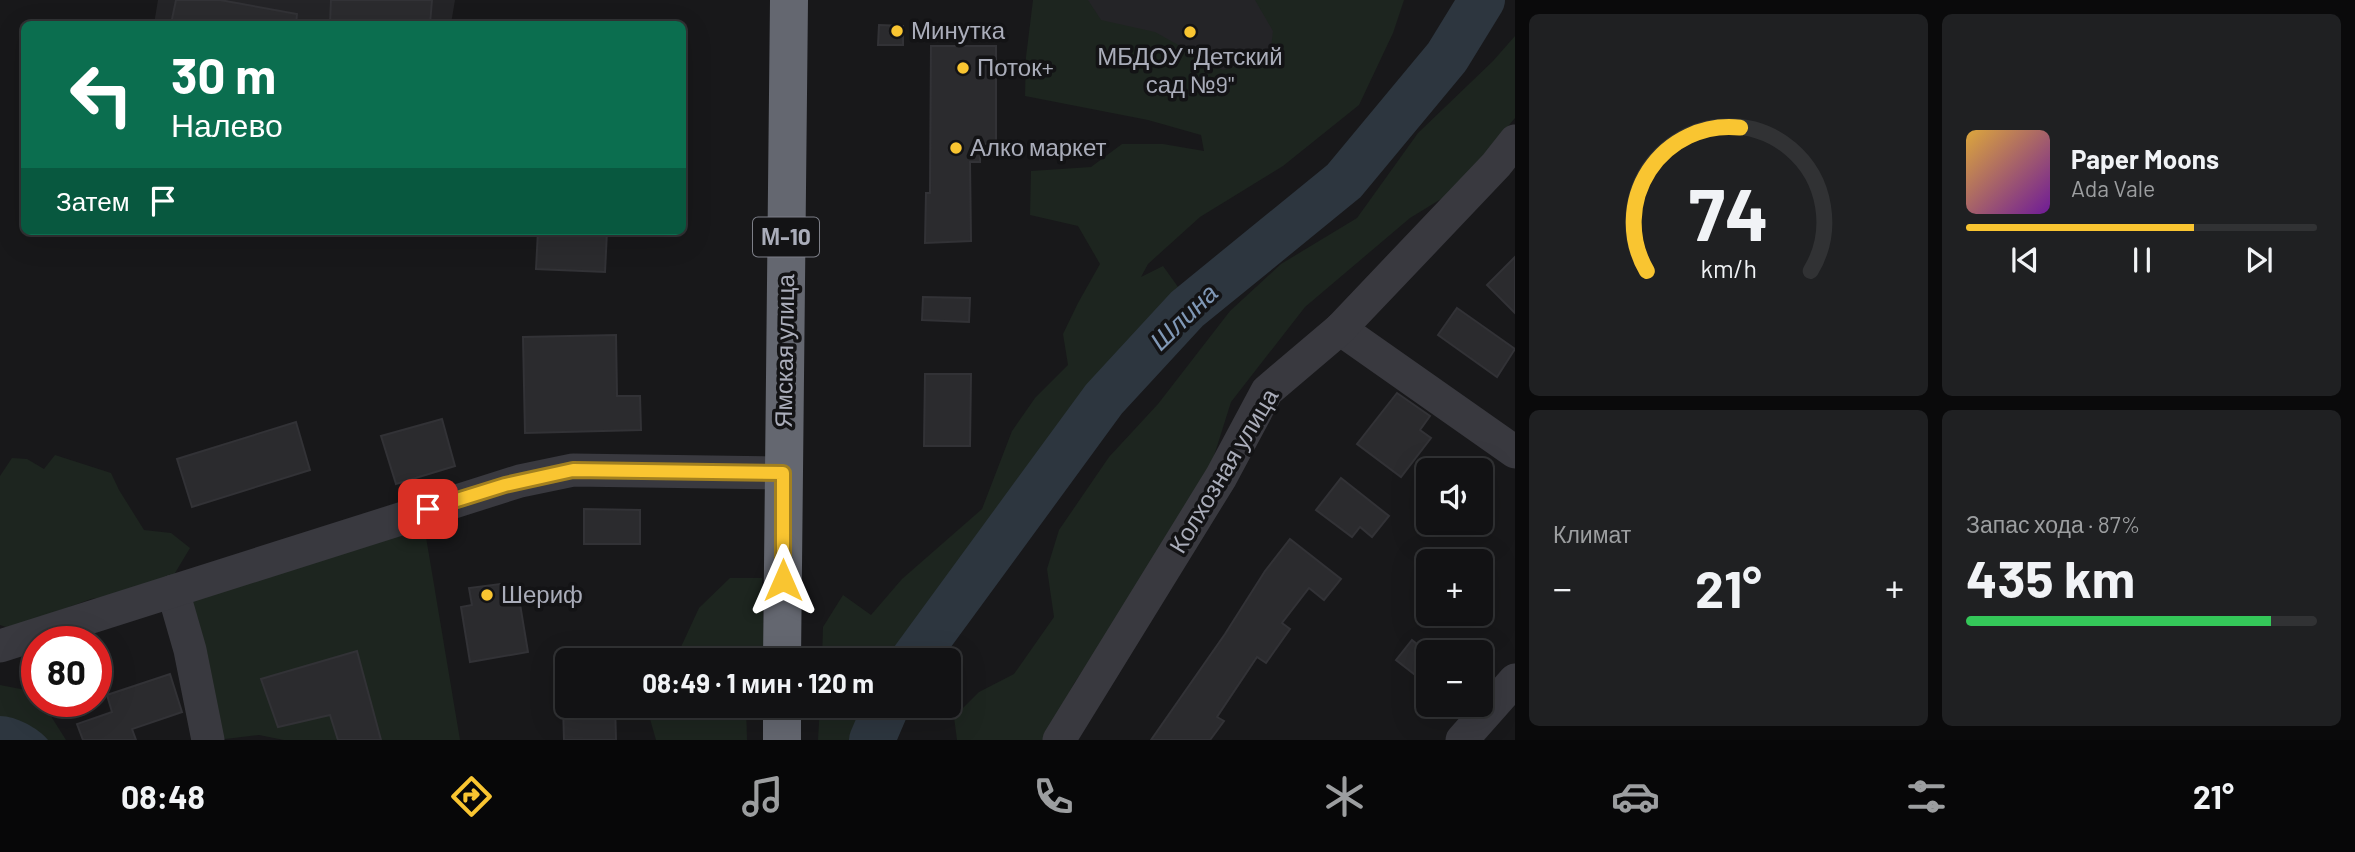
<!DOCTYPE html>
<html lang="ru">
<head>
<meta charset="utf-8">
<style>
	:root { --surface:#121214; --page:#1f2022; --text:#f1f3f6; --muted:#9c9ea0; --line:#313234; --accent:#f9c531 }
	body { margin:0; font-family:Barlow,sans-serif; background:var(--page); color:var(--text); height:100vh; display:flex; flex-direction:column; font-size:26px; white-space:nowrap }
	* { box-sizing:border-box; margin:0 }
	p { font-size:23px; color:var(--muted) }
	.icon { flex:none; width:38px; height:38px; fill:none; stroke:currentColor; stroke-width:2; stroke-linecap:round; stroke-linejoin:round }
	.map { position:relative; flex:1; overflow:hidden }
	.drawer { display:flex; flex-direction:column; gap:14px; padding:14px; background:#0a0a0b; width:840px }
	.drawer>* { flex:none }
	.banner { position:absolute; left:21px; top:21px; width:665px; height:214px; border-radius:10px; box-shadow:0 7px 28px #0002,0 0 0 2px var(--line); background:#0b6e4f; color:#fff; overflow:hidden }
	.buttons { position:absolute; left:1416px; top:458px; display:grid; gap:14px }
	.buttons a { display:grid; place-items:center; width:77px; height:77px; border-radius:10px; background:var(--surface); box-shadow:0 7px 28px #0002,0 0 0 2px var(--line); font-size:35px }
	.speed { position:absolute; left:21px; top:626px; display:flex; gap:14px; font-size:35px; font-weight:700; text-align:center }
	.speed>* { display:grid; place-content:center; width:91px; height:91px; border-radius:50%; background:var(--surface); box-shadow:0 7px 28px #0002,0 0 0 2px var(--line); line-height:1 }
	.speed .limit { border:10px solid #d22; background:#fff; color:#111 }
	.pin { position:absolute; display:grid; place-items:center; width:60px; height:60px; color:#fff; margin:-30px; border-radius:14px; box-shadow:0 4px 10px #0006 }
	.me { position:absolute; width:77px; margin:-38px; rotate:0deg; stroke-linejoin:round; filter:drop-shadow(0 0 5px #0008) }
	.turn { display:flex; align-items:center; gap:24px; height:147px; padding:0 35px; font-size:32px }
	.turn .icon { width:91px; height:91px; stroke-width:2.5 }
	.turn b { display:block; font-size:49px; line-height:60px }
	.then { display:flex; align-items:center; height:66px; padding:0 35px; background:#0003; gap:14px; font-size:26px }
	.big { font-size:52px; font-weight:700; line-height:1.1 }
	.drawer .card { flex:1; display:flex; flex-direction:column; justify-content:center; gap:10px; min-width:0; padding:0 24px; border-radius:10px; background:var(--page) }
	.drawer .dial { align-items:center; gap:0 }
	.dial svg { height:182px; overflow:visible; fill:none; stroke:var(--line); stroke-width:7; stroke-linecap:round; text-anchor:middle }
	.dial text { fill:var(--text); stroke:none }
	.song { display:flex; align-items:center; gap:21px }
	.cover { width:84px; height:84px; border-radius:10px; background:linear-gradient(135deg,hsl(40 70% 55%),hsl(280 70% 35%)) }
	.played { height:7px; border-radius:4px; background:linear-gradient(90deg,var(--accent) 65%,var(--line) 65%) }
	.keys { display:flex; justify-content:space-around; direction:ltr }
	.heat { display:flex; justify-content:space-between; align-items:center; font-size:38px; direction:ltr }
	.charge { height:10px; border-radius:5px; background:linear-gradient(90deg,#34c759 87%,var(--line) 0) }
	.drawer .tiles { flex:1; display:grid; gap:14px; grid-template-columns:repeat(2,1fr) }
	.trip { position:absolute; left:555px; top:648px; width:406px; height:70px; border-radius:10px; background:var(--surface); box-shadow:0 7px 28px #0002,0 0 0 2px var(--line); font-weight:700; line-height:70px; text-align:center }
	.dock { display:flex; height:112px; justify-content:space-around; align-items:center; background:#070708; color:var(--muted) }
	.dock .icon { width:49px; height:49px }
	.dock .current { color:var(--accent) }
	.dock b { font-size:32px; color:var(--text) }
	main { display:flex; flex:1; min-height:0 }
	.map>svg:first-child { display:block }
</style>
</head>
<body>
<main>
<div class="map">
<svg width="1515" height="740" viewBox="0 0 1515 740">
	<rect width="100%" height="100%" fill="#18181a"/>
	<g fill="#242427">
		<polygon points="158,0 455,0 451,24 154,24"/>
		<polygon points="1055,0 1328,0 1325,75 1052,64"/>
	</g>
	<g fill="#1d251f">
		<polygon points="1033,0 1088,0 1101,20 1155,32 1223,70 1270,57 1273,31 1255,0 1404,0 1393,33 1359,105 1283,166 1200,217 1148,264 1141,277 1163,266 1181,291 1118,362 1053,444 1003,519 897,660 822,660 823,627 843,595 871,615 902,579 982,509 1012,431 1035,398 1068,365 1063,334 1078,303 1100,264 1078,226 1030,215 1031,171 1091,167 1122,144 1163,144 1204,151 1201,135 1148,120 1025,96 1026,57"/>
		<polygon points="1515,36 1515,118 1454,191 1410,218 1305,307 1231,402 1202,494 1075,682 1043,740 957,740 954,717 979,692 1014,674 1054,617 1047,569 1059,530 1109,457 1158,404 1230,311 1281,264 1357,218 1418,133 1493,61"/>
		<polygon points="55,455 111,473 119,490 144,530 171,533 190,548 172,578 137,592 91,599 28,622 6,627 0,625 0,476 12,458 27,459 44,469"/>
		<polygon points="418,528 426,537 460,740 284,740 259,735 217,740 185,603"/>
		<polygon points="730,578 762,578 764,650 752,660 675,660 699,608"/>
		<polygon points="0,685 36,692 37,702 42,702 66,740 0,740"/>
		<polygon points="646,705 746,705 747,740 656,740"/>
		<polygon points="820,705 866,705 859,740 818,740"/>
	</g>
	<path fill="#2d363f" d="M0,716C16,716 38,728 48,740H0Z"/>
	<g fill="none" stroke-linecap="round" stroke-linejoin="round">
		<g stroke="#2d363f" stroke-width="46">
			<polyline points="913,660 1104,399 1187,309 1344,181 1447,57 1482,0"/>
			<polyline points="872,740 887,705"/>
		</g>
	</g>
	<g fill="#2b2b2e" stroke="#323236" stroke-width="2">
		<polygon points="176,0 220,0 297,14 296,24 171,24"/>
		<polygon points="331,0 432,0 430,24 330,24"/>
		<polygon points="879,25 903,26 903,45 878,45"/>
		<polygon points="931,46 996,46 996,144 980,144 980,162 970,162 971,241 925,243 926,193 930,193"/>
		<polygon points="538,231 607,231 605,272 536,269"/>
		<polygon points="1515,257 1515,313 1487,285"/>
		<polygon points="923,297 970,298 969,322 922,320"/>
		<polygon points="1457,308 1515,349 1497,377 1438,335"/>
		<polygon points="616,335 617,396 640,396 641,430 525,433 523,337"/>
		<polygon points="925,374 971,374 970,446 924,446"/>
		<polygon points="1397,393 1430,416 1420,430 1431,438 1401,477 1357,444"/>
		<polygon points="442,419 455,466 396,484 381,436"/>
		<polygon points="296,422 310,470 192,507 177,459"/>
		<polygon points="1341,478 1389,516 1372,537 1360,527 1352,537 1316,510"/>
		<polygon points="584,509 640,510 640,544 584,544"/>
		<polygon points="1290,539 1341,579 1324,600 1309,588 1282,623 1290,629 1266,663 1257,657 1217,717 1224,721 1210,740 1151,740 1225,634 1265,571"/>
		<polygon points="500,584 502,600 519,598 528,652 470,662 461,607 472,605 469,588"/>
		<polygon points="1412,640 1428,653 1428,685 1396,660"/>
		<polygon points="357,651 381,740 338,740 330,715 278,727 261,679"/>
		<polygon points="170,674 182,712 132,729 136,740 83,740 77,724 112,712 107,695"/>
		<polygon points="563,705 615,705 616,740 564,740"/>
	</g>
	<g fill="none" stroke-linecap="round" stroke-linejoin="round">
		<g stroke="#39393f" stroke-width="33">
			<polyline points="1340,329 1515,452"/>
			<polyline points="173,591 190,650 208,740"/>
			<polyline points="0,646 520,481 573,470 783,473"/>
			<polyline points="1059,740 1221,477 1267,391 1340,329 1496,165 1515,141"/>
			<polyline points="1462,740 1515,680"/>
		</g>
		<g stroke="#646770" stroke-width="38">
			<polyline points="782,660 789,0"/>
			<polyline points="782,740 782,705"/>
		</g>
	</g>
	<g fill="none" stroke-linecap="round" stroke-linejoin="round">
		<defs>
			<polyline id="route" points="428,509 505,485 573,470 783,473 783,580"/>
		</defs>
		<use href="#route" stroke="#a28020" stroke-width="18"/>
		<use href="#route" stroke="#f9c531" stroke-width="12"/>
	</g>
	<g fill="#f9c531" stroke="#131315" stroke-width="2.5">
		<circle cx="897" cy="31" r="7"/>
		<circle cx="1190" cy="32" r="7"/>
		<circle cx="963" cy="68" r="7"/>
		<circle cx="956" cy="148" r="7"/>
		<circle cx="487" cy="595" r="7"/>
	</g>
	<g text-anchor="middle" stroke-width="7" stroke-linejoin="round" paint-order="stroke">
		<rect fill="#131315" stroke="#7d7f88" stroke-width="2" x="753" y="217.5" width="66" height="39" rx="5"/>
		<g font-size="23" font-weight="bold" fill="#aaadba">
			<text x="786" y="245">М-10</text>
		</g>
		<g font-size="24" fill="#aaadba" stroke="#131315" text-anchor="start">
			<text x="911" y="39">Минутка</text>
			<text x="1190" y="65" text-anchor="middle">МБДОУ "Детский<tspan x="1190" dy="28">сад №9"</tspan></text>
			<text x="977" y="76">Поток+</text>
			<text x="970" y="156">Алко маркет</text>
			<text x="501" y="603">Шериф</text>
		</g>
		<g font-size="24" fill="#aaadba" stroke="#131315">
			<text transform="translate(785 351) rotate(-89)" y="8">Ямская улица</text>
			<text transform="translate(1224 471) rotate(-59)" y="8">Колхозная улица</text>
		</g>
		<g font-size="26" font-style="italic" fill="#8098b6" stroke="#131315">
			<text transform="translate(1184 317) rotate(-44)" y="9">Шлина</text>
		</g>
	</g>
</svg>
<div class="buttons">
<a><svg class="icon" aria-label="sound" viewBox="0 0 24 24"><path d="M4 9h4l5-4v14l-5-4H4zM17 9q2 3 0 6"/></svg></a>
<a>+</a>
<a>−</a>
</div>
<div class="speed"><div class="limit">80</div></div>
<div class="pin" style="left:428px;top:509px;background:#d93025"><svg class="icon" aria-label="arrive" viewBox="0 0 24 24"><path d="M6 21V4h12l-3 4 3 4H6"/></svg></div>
<svg class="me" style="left:783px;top:580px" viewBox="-20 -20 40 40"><path d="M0-17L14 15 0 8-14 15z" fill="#f9c531" stroke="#fff" stroke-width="4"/></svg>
<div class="trip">08:49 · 1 мин · 120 m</div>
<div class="banner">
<div class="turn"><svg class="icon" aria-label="left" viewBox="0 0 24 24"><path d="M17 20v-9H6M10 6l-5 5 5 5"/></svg><div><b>30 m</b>Налево</div></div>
<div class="then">Затем<svg class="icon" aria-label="arrive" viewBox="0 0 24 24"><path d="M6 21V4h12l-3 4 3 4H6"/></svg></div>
</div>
</div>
<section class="drawer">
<div class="tiles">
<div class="card dial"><svg viewBox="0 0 100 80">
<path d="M14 69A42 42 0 1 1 86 69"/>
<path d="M14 69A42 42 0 0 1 55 6" stroke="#f9c531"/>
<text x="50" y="56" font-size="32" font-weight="700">74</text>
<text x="50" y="72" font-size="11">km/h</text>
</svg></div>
<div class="card">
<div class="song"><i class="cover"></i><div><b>Paper Moons</b><p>Ada Vale</p></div></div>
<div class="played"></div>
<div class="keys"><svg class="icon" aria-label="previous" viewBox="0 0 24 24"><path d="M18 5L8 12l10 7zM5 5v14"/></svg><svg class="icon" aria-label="pause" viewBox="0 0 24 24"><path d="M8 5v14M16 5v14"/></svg><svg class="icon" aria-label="next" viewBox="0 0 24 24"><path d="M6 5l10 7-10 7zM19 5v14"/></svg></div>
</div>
<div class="card"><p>Климат</p>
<div class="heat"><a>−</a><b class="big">21°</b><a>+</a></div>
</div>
<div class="card"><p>Запас хода · 87%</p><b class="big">435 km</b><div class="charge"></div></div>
</div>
</section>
</main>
<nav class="dock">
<b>08:48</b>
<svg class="icon current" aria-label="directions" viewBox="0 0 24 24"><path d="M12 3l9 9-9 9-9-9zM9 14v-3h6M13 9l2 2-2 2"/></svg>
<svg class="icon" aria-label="music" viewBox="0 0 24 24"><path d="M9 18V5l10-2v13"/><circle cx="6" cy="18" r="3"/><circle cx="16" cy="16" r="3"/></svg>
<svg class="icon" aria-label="phone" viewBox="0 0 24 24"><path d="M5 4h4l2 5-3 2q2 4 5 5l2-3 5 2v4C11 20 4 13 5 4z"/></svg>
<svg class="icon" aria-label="climate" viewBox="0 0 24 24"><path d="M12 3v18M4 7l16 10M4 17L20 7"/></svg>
<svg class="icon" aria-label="car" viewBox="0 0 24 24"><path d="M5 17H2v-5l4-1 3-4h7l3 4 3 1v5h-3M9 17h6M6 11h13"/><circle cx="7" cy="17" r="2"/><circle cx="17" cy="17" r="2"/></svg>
<svg class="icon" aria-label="filters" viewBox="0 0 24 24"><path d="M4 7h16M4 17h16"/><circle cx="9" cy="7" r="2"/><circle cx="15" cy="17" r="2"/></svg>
<b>21°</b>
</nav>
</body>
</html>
